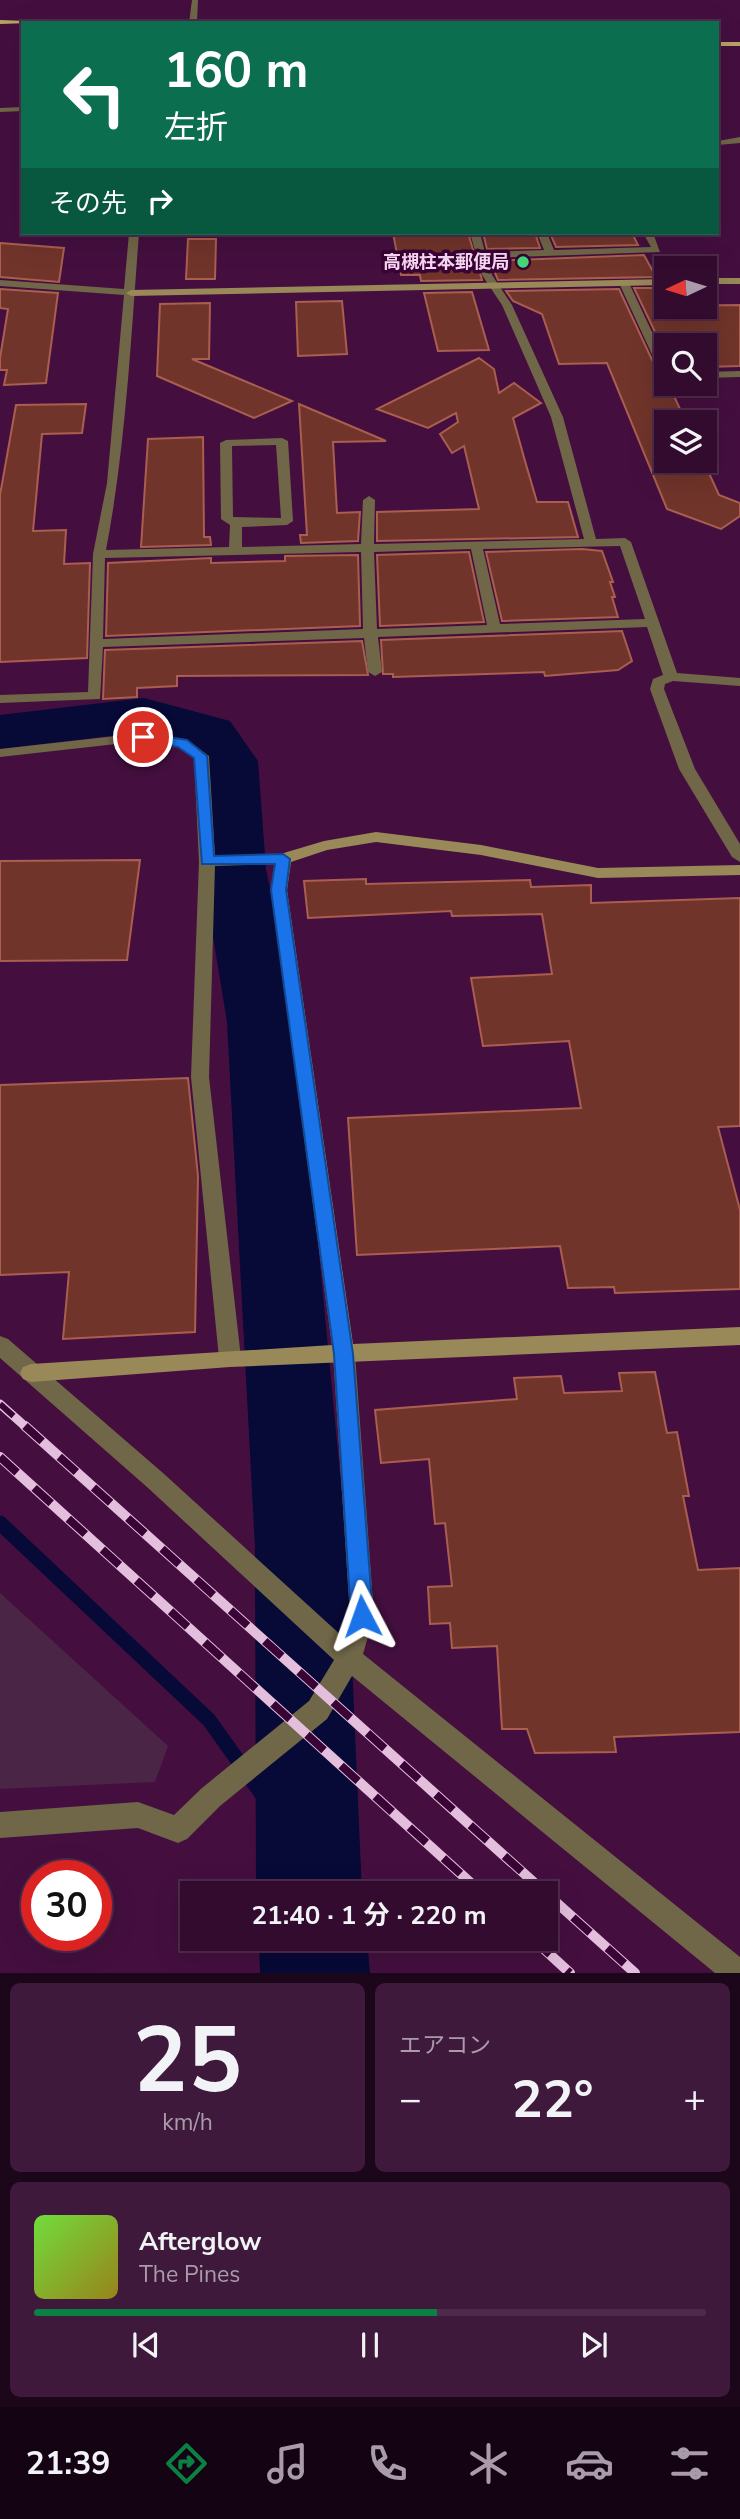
<!DOCTYPE html>
<html lang="ja">
<head>
<meta charset="utf-8">
<style>
	:root { --surface:#330b2f; --page:#3e193b; --text:#f1f3f6; --muted:#a99baa; --line:#4e2b4b; --accent:#0b8043 }
	body { margin:0; font-family:"Nunito Sans","Noto Sans JP",sans-serif; background:var(--page); color:var(--text); height:100vh; display:flex; flex-direction:column; font-size:26px; white-space:nowrap }
	* { box-sizing:border-box; margin:0 }
	p { font-size:23px; color:var(--muted) }
	.icon { flex:none; width:38px; height:38px; fill:none; stroke:currentColor; stroke-width:2; stroke-linecap:round; stroke-linejoin:round }
	.map { position:relative; height:1973px; overflow:hidden }
	.drawer { display:flex; flex-direction:column; gap:10px; padding:10px; background:#1c061a; flex:1 }
	.drawer>* { flex:none }
	.guide { position:absolute; left:21px; top:21px; width:698px; height:214px; border-radius:0px; box-shadow:0 7px 28px #0002,0 0 0 2px var(--line); background:#0b6e4f; color:#fff; overflow:hidden }
	.needle { width:46px; rotate:266deg }
	.buttons { position:absolute; left:654px; top:256px; display:grid; gap:14px }
	.buttons a { display:grid; place-items:center; width:63px; height:63px; border-radius:0px; background:var(--surface); box-shadow:0 7px 28px #0002,0 0 0 2px var(--line); font-size:35px }
	.speed { position:absolute; left:21px; top:1860px; display:flex; gap:14px; font-size:35px; font-weight:700; text-align:center }
	.speed>* { display:grid; place-content:center; width:91px; height:91px; border-radius:50%; background:var(--surface); box-shadow:0 7px 28px #0002,0 0 0 2px var(--line); line-height:1 }
	.speed .limit { border:10px solid #d22; background:#fff; color:#111 }
	.pin { position:absolute; display:grid; place-items:center; width:60px; height:60px; color:#fff; margin:-30px; border:4px solid #fff; border-radius:50%; box-shadow:0 2px 7px #0007 }
	.me { position:absolute; width:77px; margin:-38px; rotate:356deg; stroke-linejoin:round; filter:drop-shadow(0 0 5px #0008) }
	.turn { display:flex; align-items:center; gap:24px; height:147px; padding:0 28px; font-size:32px }
	.turn .icon { width:91px; height:91px; stroke-width:2.5 }
	.turn b { display:block; font-size:49px; line-height:60px }
	.then { display:flex; align-items:center; height:66px; padding:0 28px; background:#0003; gap:14px; font-size:26px }
	.big { font-size:52px; font-weight:700; line-height:1.1 }
	.drawer .card { flex:1; display:flex; flex-direction:column; justify-content:center; gap:10px; min-width:0; padding:0 24px; border-radius:10px; background:var(--page) }
	.drawer .dial { align-items:center; gap:0 }
	.dial b { font-size:91px; line-height:1 }
	.song { display:flex; align-items:center; gap:21px }
	.cover { width:84px; height:84px; border-radius:10px; background:linear-gradient(135deg,hsl(100 70% 55%),hsl(50 70% 35%)) }
	.played { height:7px; border-radius:4px; background:linear-gradient(90deg,var(--accent) 60%,var(--line) 60%) }
	.keys { display:flex; justify-content:space-around; direction:ltr }
	.heat { display:flex; justify-content:space-between; align-items:center; font-size:38px; direction:ltr }
	.drawer .tiles { flex:1; display:grid; gap:10px; grid-template-columns:1fr 1fr }
	.card:last-child { grid-column:span 2 }
	.trip { position:absolute; left:180px; top:1881px; width:378px; height:70px; border-radius:0px; background:var(--surface); box-shadow:0 7px 28px #0002,0 0 0 2px var(--line); font-weight:700; line-height:70px; text-align:center }
	.tab-bar { display:flex; height:112px; justify-content:space-around; align-items:center; background:#140413; color:var(--muted) }
	.tab-bar .icon { width:49px; height:49px }
	.tab-bar .on { color:var(--accent) }
	.tab-bar b { font-size:32px; color:var(--text) }
	.map>svg:first-child { display:block }
</style>
</head>
<body>
<div class="map">
<svg width="740" height="1973" viewBox="0 0 740 1973">
	<rect width="100%" height="100%" fill="#440f3f"/>
	<polygon fill="#4a2545" points="0,1593 168,1746 155,1782 0,1789"/>
	<g fill="none" stroke-linecap="round" stroke-linejoin="round">
		<polyline stroke="#070937" stroke-width="15" points="0,1523 209,1720 306,1856"/>
		<g fill="#070937" fill-rule="evenodd">
			<polygon points="144,698 230,721 258,761 266,869 297,1022 347,1547 362,1894 256,1894 255,1547 227,1022 202,869 200,761 189,745 143,732 0,749 0,715"/>
			<polygon points="259,1939 367,1939 370,1973 260,1973"/>
		</g>
	</g>
	<g fill="#70342a" stroke="#aa5e4f" stroke-width="2">
		<polygon points="393,233 468,233 482,280 421,281 420,275 401,275"/>
		<polygon points="483,233 535,233 540,248 487,249"/>
		<polygon points="550,233 632,233 638,245 556,247"/>
		<polygon points="188,239 216,239 215,279 186,279"/>
		<polygon points="0,243 64,248 59,282 0,277"/>
		<polygon points="644,255 656,277 498,280 490,261"/>
		<polygon points="634,288 662,288 667,297 667,306 740,305 740,366 705,367 705,345 667,345 667,357"/>
		<polygon points="0,289 58,293 46,383 4,385 7,370 0,370 0,358 8,309 0,308"/>
		<polygon points="619,289 660,377 668,383 686,422 667,422 667,460 703,460 719,495 740,503 740,516 721,529 667,509 607,363 559,364 542,314 513,301 506,291"/>
		<polygon points="472,292 489,350 438,351 424,293"/>
		<polygon points="342,301 347,354 298,356 296,302"/>
		<polygon points="210,303 209,359 192,359 292,401 254,418 157,376 160,304"/>
		<polygon points="479,358 494,369 499,393 514,383 541,403 513,418 525,461 537,502 568,502 578,537 377,541 377,512 479,509 464,446 452,453 440,434 458,422 456,413 428,428 377,409"/>
		<polygon points="86,404 82,433 42,434 33,531 66,530 64,564 90,563 87,658 0,662 0,495 16,405"/>
		<polygon points="299,404 386,441 333,442 337,513 360,512 358,541 301,543 300,535 307,535"/>
		<polygon points="203,437 204,537 210,537 211,545 141,547 148,439"/>
		<polygon points="582,549 602,551 613,582 610,582 615,597 612,597 618,617 502,621 486,552"/>
		<polygon points="469,552 484,622 380,626 377,555"/>
		<polygon points="358,555 360,626 106,636 108,563 211,558 211,563 285,561 285,556"/>
		<polygon points="622,631 632,661 618,670 545,676 544,672 393,677 393,674 383,674 381,640"/>
		<polygon points="362,641 368,675 177,676 177,686 137,688 137,697 103,699 105,650"/>
		<polygon points="140,860 127,960 0,961 0,861"/>
		<polygon points="366,879 366,884 530,880 531,887 591,885 591,903 740,898 740,1126 718,1127 740,1210 740,1289 615,1293 614,1287 568,1288 560,1246 357,1255 348,1118 581,1108 569,1041 483,1046 471,978 552,974 542,914 452,916 451,911 308,918 304,881"/>
		<polygon points="188,1078 198,1176 195,1332 63,1339 69,1272 0,1275 0,1085"/>
		<polygon points="655,1372 667,1433 677,1432 689,1496 683,1496 698,1570 740,1568 740,1732 614,1737 616,1752 535,1753 527,1729 502,1729 497,1646 452,1648 450,1623 430,1624 428,1587 452,1586 445,1523 435,1524 429,1459 381,1463 375,1410 517,1399 514,1378 561,1376 564,1393 622,1391 619,1373"/>
	</g>
	<g fill="none" stroke-linecap="round" stroke-linejoin="round">
		<g fill="#706648" fill-rule="evenodd">
			<polygon points="192,0 198,0 197,23 189,23"/>
			<polygon points="23,107 23,111 0,112 0,108"/>
			<polygon points="740,137 740,143 718,145 718,141"/>
			<path d="M129,233H139C131,337 126,445 106,550L229,547L230,525L221,519L220,443L226,440L282,438L288,441L293,521L287,525L242,527V547L361,544L363,500L369,496L375,500L374,544L584,539L551,417L502,305L482,275L470,233H480L485,252L544,250L537,233H547L554,250L651,247L643,233H653L660,252L487,258L492,275L512,305L563,417L596,539L625,538L631,542L677,673L740,678V686L673,681L665,684L664,689L695,769L740,844V862L732,857L679,769L650,689L653,679L663,675L647,627L378,637L382,672L375,676L368,672L364,638L103,647L100,699L0,703V695L88,692L93,554L107,483L124,295L0,286V280L124,289ZM276,445L281,518L233,517L232,446ZM620,546L645,619L500,624L483,549ZM471,549L487,625L377,629L374,552ZM361,552L363,629L103,639L105,558Z"/>
			<polygon points="624,280 629,283 667,364 667,379 662,376 619,283"/>
			<polygon points="740,371 740,377 705,378 705,372"/>
			<polygon points="143,733 187,740 209,756 215,856 283,854 291,859 283,864 215,866 209,1077 241,1358 238,1364 230,1367 222,1364 219,1358 191,1077 199,861 194,758 178,747 143,741 0,757 0,749"/>
			<polygon points="0,1336 8,1339 163,1473 343,1637 350,1616 333,1354 336,1348 344,1345 352,1348 355,1354 374,1616 363,1654 740,1957 740,1973 715,1973 352,1676 327,1719 220,1806 187,1839 178,1843 138,1828 0,1838 0,1812 138,1802 174,1815 202,1788 309,1701 334,1660 147,1487 0,1358"/>
		</g>
		<g fill="#998858" fill-rule="evenodd">
			<rect x="705" y="278" width="35" height="6"/>
			<polygon points="667,279 667,285 131,296 126,293 131,290"/>
			<polygon points="376,832 481,845 598,868 740,865 740,875 598,878 481,855 376,842 327,850 291,862 287,890 353,1344 740,1327 740,1345 230,1367 31,1382 23,1379 20,1373 23,1367 31,1364 332,1345 271,890 277,855 324,841"/>
		</g>
		<g fill="#b8a263" fill-rule="evenodd">
			<polygon points="0,20 27,21 30,23 0,24"/>
			<rect x="718" y="42" width="22" height="4"/>
		</g>
		<defs>
			<polyline id="rail-far1" points="0,1404 27,1428"/>
			<g id="rail">
				<polyline points="25,1426 635,1973"/>
				<polyline points="0,1457 483,1894"/>
				<polyline points="533,1939 570,1973"/>
			</g>
		</defs>
		<use href="#rail-far1" stroke="#e3bfdd" stroke-width="9"/>
		<use href="#rail" stroke="#e3bfdd" stroke-width="10"/>
		<use href="#rail-far1" stroke="#390335" stroke-width="6" stroke-dasharray="18" stroke-linecap="butt"/>
		<use href="#rail" stroke="#390335" stroke-width="8" stroke-dasharray="23" stroke-linecap="butt"/>
	</g>
	<polygon fill="#1a73e8" stroke="#114b97" stroke-width="2" points="143,733 187,740 207,756 214,856 283,854 290,859 286,890 353,1354 373,1616 370,1624 362,1627 355,1624 351,1616 334,1354 271,890 275,864 202,864 194,758 178,747 138,740 138,734"/>
	<circle fill="#45d77a" stroke="#390335" stroke-width="2.5" cx="523" cy="262" r="7"/>
	<g text-anchor="middle" stroke-width="7" stroke-linejoin="round" paint-order="stroke">
		<g font-size="18" font-weight="bold" fill="#f8d7f2" stroke="#390335" text-anchor="end">
			<text x="509" y="268">高槻柱本郵便局</text>
		</g>
	</g>
</svg>
<div class="buttons">
<a><svg class="needle" viewBox="-14 -14 28 28"><path d="M0-13l5 13h-10z" fill="#e53935"/><path d="M0 13l5-13h-10z" fill="#a99baa"/></svg></a>
<a><svg class="icon" aria-label="search" viewBox="0 0 24 24"><circle cx="10" cy="10" r="6"/><path d="M15 15l6 6"/></svg></a>
<a><svg class="icon" aria-label="layers" viewBox="0 0 24 24"><path d="M12 4l9 5-9 5-9-5zM3 14l9 5 9-5"/></svg></a>
</div>
<div class="speed"><div class="limit">30</div></div>
<div class="pin" style="left:143px;top:737px;background:#d93025"><svg class="icon" aria-label="arrive" viewBox="0 0 24 24"><path d="M6 21V4h12l-3 4 3 4H6"/></svg></div>
<svg class="me" style="left:362px;top:1616px" viewBox="-20 -20 40 40"><path d="M0-17L14 15 0 8-14 15z" fill="#1a73e8" stroke="#fff" stroke-width="4"/></svg>
<div class="trip">21:40 · 1 分 · 220 m</div>
<div class="guide">
<div class="turn"><svg class="icon" aria-label="left" viewBox="0 0 24 24"><path d="M17 20v-9H6M10 6l-5 5 5 5"/></svg><div><b>160 m</b>左折</div></div>
<div class="then">その先<svg class="icon" aria-label="right" viewBox="0 0 24 24"><path d="M7 20v-9h11M14 6l5 5-5 5"/></svg></div>
</div>
</div>
<section class="drawer">
<div class="tiles">
<div class="card dial"><b>25</b><p>km/h</p></div>
<div class="card"><p>エアコン</p>
<div class="heat"><a>−</a><b class="big">22°</b><a>+</a></div>
</div>
<div class="card">
<div class="song"><i class="cover"></i><div><b>Afterglow</b><p>The Pines</p></div></div>
<div class="played"></div>
<div class="keys"><svg class="icon" aria-label="previous" viewBox="0 0 24 24"><path d="M18 5L8 12l10 7zM5 5v14"/></svg><svg class="icon" aria-label="pause" viewBox="0 0 24 24"><path d="M8 5v14M16 5v14"/></svg><svg class="icon" aria-label="next" viewBox="0 0 24 24"><path d="M6 5l10 7-10 7zM19 5v14"/></svg></div>
</div>
</div>
</section>
<nav class="tab-bar">
<b>21:39</b>
<svg class="icon on" aria-label="directions" viewBox="0 0 24 24"><path d="M12 3l9 9-9 9-9-9zM9 14v-3h6M13 9l2 2-2 2"/></svg>
<svg class="icon" aria-label="music" viewBox="0 0 24 24"><path d="M9 18V5l10-2v13"/><circle cx="6" cy="18" r="3"/><circle cx="16" cy="16" r="3"/></svg>
<svg class="icon" aria-label="phone" viewBox="0 0 24 24"><path d="M5 4h4l2 5-3 2q2 4 5 5l2-3 5 2v4C11 20 4 13 5 4z"/></svg>
<svg class="icon" aria-label="climate" viewBox="0 0 24 24"><path d="M12 3v18M4 7l16 10M4 17L20 7"/></svg>
<svg class="icon" aria-label="car" viewBox="0 0 24 24"><path d="M5 17H2v-5l4-1 3-4h7l3 4 3 1v5h-3M9 17h6M6 11h13"/><circle cx="7" cy="17" r="2"/><circle cx="17" cy="17" r="2"/></svg>
<svg class="icon" aria-label="filters" viewBox="0 0 24 24"><path d="M4 7h16M4 17h16"/><circle cx="9" cy="7" r="2"/><circle cx="15" cy="17" r="2"/></svg>
</nav>
</body>
</html>
